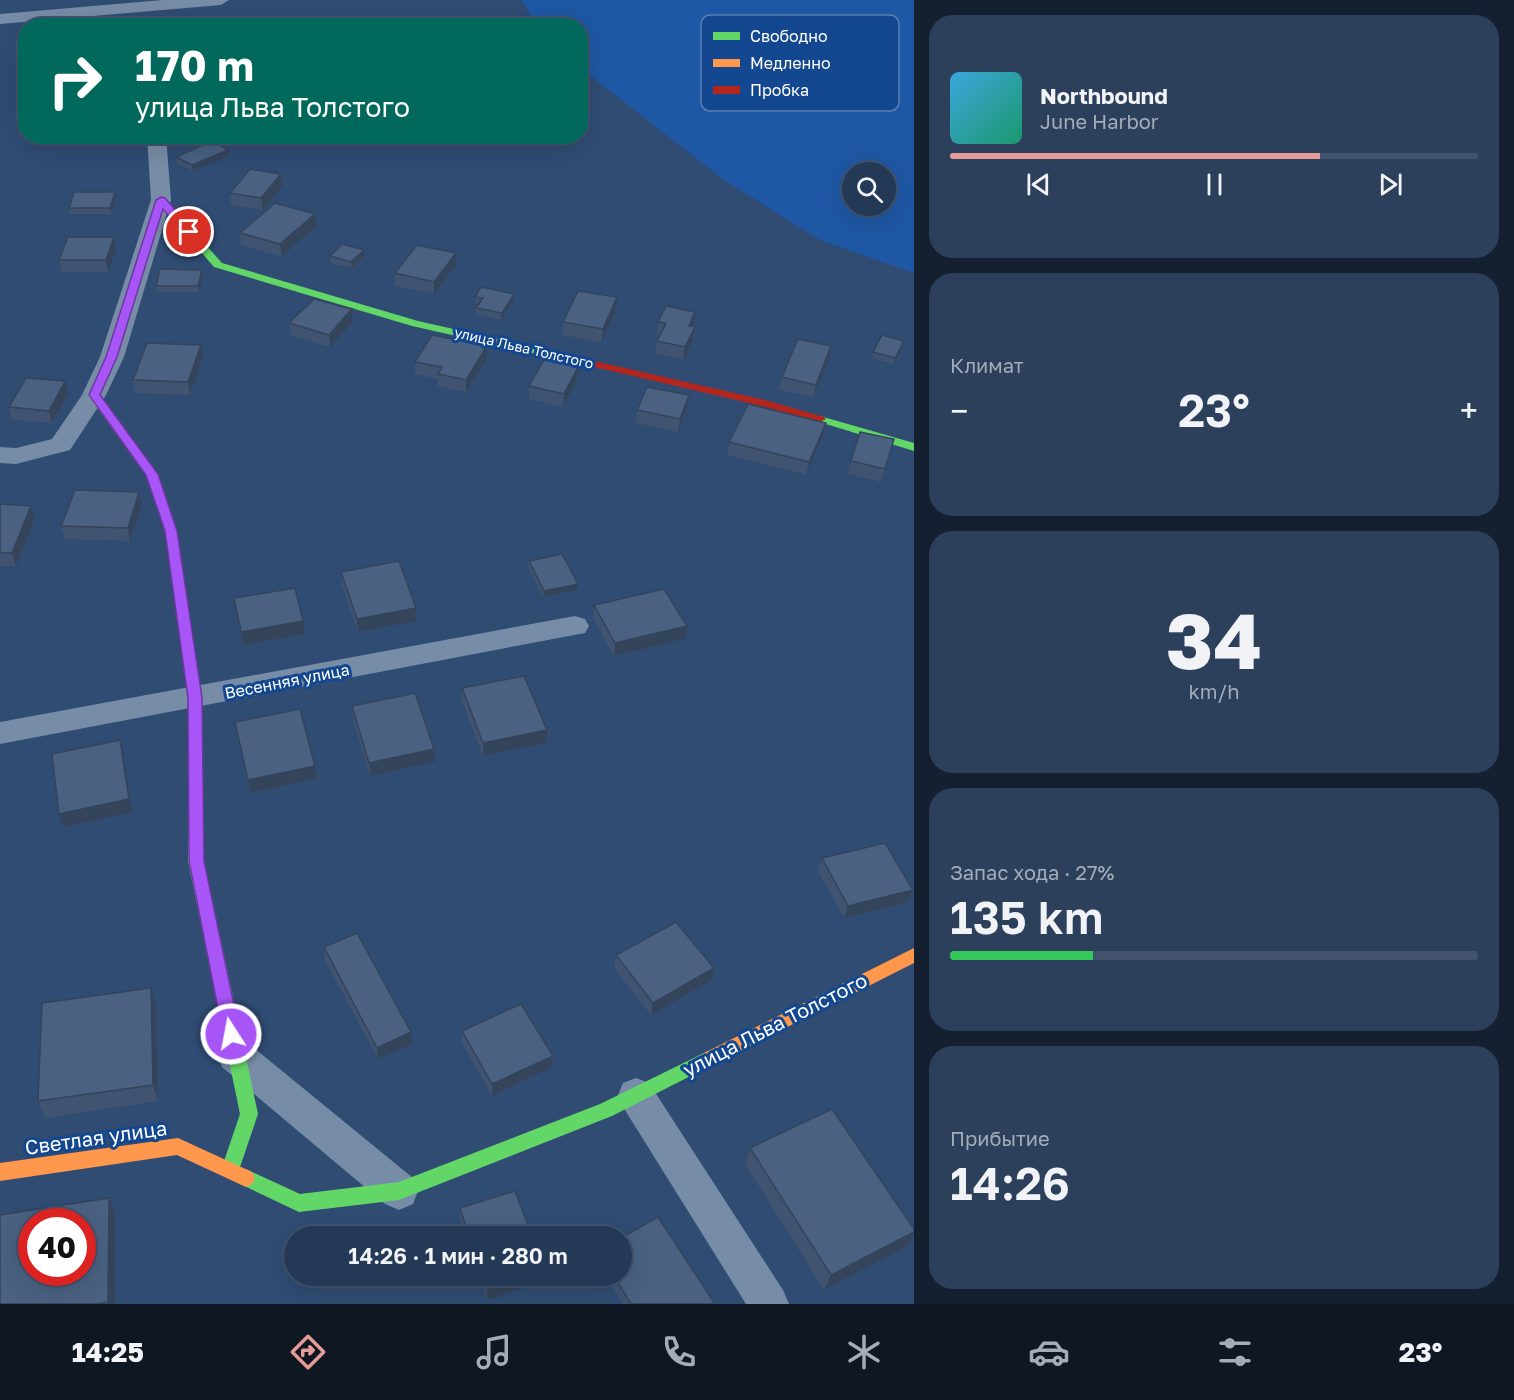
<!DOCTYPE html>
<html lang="ru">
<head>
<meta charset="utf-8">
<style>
	:root { --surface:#243956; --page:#2c405c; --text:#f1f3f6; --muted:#a3acb9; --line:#41536c; --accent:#e69b98 }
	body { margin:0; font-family:"Golos Text",sans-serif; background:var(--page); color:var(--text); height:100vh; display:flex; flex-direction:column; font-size:22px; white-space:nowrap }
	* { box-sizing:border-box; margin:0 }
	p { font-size:20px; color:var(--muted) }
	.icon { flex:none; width:33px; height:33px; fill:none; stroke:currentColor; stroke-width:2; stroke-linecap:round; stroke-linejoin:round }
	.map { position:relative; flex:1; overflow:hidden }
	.panel { display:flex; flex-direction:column; gap:15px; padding:15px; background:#141f2f; width:600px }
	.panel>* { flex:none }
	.banner { position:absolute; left:18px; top:18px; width:570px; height:126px; border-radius:24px; box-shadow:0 6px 24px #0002,0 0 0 2px var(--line); background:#00695c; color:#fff; overflow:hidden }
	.controls { position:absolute; left:842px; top:162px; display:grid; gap:12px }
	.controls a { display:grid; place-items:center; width:54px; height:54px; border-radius:50%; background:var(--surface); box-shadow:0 6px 24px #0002,0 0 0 2px var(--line); font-size:30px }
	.speed { position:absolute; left:18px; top:1208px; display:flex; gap:12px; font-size:30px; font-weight:700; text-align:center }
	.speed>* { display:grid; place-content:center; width:78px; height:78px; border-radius:50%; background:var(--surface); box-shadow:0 6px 24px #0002,0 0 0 2px var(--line); line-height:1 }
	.speed .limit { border:9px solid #d22; background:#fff; color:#111 }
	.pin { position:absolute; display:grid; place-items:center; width:51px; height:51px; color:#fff; margin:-26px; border:3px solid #fff; border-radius:50%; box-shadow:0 2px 6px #0007 }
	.me { position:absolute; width:66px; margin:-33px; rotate:349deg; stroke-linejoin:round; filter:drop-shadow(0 0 4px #0008) }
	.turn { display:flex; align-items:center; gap:21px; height:126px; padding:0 18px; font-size:27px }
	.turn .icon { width:78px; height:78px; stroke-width:2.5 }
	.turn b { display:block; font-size:42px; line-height:51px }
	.big { font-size:45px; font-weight:600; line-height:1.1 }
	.panel .card { flex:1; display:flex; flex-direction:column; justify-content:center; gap:9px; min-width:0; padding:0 21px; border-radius:24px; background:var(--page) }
	.panel .dial { align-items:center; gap:0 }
	.dial b { font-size:78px; line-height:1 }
	.song { display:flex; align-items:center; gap:18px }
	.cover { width:72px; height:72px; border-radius:9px; background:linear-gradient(135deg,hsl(200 70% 55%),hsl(160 70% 35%)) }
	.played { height:6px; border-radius:3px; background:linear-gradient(90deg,var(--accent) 70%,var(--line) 70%) }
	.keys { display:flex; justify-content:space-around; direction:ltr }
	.heat { display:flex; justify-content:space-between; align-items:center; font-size:33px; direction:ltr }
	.charge { height:9px; border-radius:4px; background:linear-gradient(90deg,#34c759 27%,var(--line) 0) }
	.trip { position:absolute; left:284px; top:1226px; width:348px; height:60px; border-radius:30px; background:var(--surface); box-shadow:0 6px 24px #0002,0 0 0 2px var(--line); font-weight:600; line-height:60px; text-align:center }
	.tab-bar { display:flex; height:96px; justify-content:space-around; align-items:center; background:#0e1722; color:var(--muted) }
	.tab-bar .icon { width:42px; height:42px }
	.tab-bar .on { color:var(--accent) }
	.tab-bar b { font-size:27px; color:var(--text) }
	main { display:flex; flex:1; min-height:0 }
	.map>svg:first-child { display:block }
</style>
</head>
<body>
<main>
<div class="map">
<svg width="914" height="1304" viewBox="0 0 914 1304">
	<rect width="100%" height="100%" fill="#304c73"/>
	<path fill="#1e57a3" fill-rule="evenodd" d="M522,0H914V273L820,240L724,180L592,77L581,65L580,26L541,25L532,17ZM852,172H885V206H852Z"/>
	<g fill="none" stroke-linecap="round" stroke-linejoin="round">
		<g fill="#778ca6" fill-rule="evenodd">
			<polygon points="163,0 229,0 221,5 0,24 0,14"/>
			<polygon points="147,136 166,136 171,200 124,357 106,395 70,450 16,464 0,463 0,447 16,448 52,439 82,395 100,357 151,200"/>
			<polygon points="575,616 585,619 589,626 585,633 0,744 0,722"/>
			<polygon points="235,1039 248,1043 413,1178 418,1191 413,1204 399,1210 385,1204 222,1067 217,1055 222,1043"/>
			<polygon points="636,1078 649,1083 783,1290 789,1304 746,1304 623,1107 618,1095 623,1083"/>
		</g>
		<g fill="#63d668" fill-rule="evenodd">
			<polygon points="158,198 164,198 222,263 418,321 590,360 595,363 590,366 412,326 214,267 158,202"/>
			<polygon points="94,392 98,393 158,474 177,531 202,698 204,861 258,1114 239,1170 236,1176 230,1179 224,1176 221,1170 240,1114 188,861 188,698 165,531 146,475 88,395"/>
			<polygon points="820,416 914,443 914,451 816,421 816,417"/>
			<polygon points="710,1050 716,1053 719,1058 716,1063 612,1116 399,1200 299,1212 240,1184 237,1178 240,1172 246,1169 300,1194 399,1182 600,1104"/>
		</g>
		<g fill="#ff974d" fill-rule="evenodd">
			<polygon points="914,948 914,963 716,1063 710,1066 704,1063 701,1058 704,1053"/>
			<polygon points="178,1138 252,1172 255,1178 252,1184 246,1187 177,1155 0,1181 0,1163"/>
		</g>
		<polygon fill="#b3261e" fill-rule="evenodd" points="590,360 765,400 824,417 826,419 820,422 762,406 586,365 585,363"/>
	</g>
	<g fill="#405370">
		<polygon points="62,136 130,136 127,145 63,144"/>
		<polygon points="228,150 229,156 193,171 177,163 176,157"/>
		<polygon points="281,174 282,186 263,210 231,205 230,193"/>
		<polygon points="116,198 111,214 70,214 69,208"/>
		<polygon points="315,214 316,226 282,257 241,245 240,233"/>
		<polygon points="114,237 116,250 108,272 62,272 59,260"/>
		<polygon points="364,250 364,256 352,268 330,263 330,256"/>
		<polygon points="456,265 434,294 395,286 395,273"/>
		<polygon points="202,270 203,276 199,292 157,292 156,286"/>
		<polygon points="514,294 514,300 501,320 476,315 476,308 479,304 475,303 475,297"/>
		<polygon points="617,297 616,310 602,342 562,335 563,322"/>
		<polygon points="353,322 330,347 291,336 289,323"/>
		<polygon points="658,322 694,325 693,339 683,360 655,353 657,341 660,335 657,334"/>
		<polygon points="904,341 902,347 894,364 872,358 873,352"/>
		<polygon points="487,346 487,359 466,392 438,386 438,379 415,374 415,362"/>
		<polygon points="831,346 829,359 813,397 779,390 782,377"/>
		<polygon points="203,357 190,395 135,393 133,380"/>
		<polygon points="578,367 577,380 563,407 529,399 529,386"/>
		<polygon points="68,394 52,423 12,420 9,407"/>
		<polygon points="689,395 687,408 678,432 636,423 637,410"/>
		<polygon points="823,436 806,475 727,455 729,442"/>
		<polygon points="894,439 881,482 848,474 851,461"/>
		<polygon points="0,504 35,518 16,566 0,566"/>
		<polygon points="142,505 130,541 65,539 61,526"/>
		<polygon points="529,561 577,590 543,597 528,567"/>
		<polygon points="341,572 416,608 417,621 358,632 342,585"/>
		<polygon points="234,598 305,634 243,645"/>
		<polygon points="594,605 687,626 685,639 614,656 593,618"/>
		<polygon points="462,688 546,743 483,756 462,701"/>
		<polygon points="352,706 435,762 370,776 353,719"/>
		<polygon points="235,722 317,778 250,793"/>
		<polygon points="822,858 913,890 908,902 844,918 818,871"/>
		<polygon points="324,947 412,1044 378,1059 325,960"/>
		<polygon points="616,955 712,980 651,1015 614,968"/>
		<polygon points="151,988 156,1005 158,1101 45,1118 38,1101"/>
		<polygon points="462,1031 553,1056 552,1067 492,1096 462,1043"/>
		<polygon points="750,1148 908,1246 824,1290 745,1164"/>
		<polygon points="460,1208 532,1236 466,1236 460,1219"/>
		<polygon points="479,1275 544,1275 543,1281 487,1300"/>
		<polygon points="605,1275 621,1275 715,1304 623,1304"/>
	</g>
	<g fill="#34445b">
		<polygon points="126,136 130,136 127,145"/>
		<polygon points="228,150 229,156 193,171 192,165"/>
		<polygon points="281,174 282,186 263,210 261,198"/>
		<polygon points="115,192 116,198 111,214 110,208"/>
		<polygon points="315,214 316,226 282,257 280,244"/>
		<polygon points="114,237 116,250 108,272 106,260"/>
		<polygon points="364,250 364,256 352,268 351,262"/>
		<polygon points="456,253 456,265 434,294 434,282"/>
		<polygon points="202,270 203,276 199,292 198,286"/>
		<polygon points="514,294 514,300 501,320 502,313"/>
		<polygon points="617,297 616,310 602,342 603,329"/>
		<polygon points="352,309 353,322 330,347 329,335"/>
		<polygon points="695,312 694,325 687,338 689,326"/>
		<polygon points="695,327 693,339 683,360 685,347"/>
		<polygon points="904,341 902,347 894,364 895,358"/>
		<polygon points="201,345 203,357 190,395 188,382"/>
		<polygon points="487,346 487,359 466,392 466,380"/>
		<polygon points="831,346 829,359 813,397 816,385"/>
		<polygon points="578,367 577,380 563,407 564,394"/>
		<polygon points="65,381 68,394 52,423 49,411"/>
		<polygon points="689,395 687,408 678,432 680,419"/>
		<polygon points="826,423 823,436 806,475 809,462"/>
		<polygon points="139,492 142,505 130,541 128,528"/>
		<polygon points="31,506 35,518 16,566 12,553"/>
		<polygon points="578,584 577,590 543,597 544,591"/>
		<polygon points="416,608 417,621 358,632 357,619"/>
		<polygon points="303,621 305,634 243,645 241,632"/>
		<polygon points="687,626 685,639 614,656 615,643"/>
		<polygon points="547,730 546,743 483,756 483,743"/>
		<polygon points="120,740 123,753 132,812 63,827 59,814"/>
		<polygon points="434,749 435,762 370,776 369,763"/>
		<polygon points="315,766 317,778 250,793 248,780"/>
		<polygon points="913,890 908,902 844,918 848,906"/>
		<polygon points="714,968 712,980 651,1015 653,1003"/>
		<polygon points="151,988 156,1005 158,1101 153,1085"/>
		<polygon points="411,1032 412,1044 378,1059 377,1048"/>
		<polygon points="553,1056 552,1067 492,1096 492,1084"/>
		<polygon points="109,1198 115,1214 115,1304 109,1304 108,1302"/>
		<polygon points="914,1232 914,1234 908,1246 824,1290 831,1275"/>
		<polygon points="532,1275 544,1275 543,1281 487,1300 487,1290"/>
	</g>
	<g fill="#4a6182" stroke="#34445b" stroke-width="1.5" fill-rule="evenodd">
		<polygon points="263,17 262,26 213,26 214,18"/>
		<polygon points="212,141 228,150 192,165 176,157"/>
		<polygon points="250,169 281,174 261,198 230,193"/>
		<polygon points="74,192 115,192 110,208 69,208"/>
		<polygon points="275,203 315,214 280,244 240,233"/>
		<polygon points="68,237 114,237 106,260 59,260"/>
		<polygon points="342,244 364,250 351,262 330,256"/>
		<polygon points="417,245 456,253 434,282 395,273"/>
		<polygon points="160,269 202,270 198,286 156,286"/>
		<polygon points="481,287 514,294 502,313 476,308 483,298 475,297"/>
		<polygon points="578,291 617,297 603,329 563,322"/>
		<polygon points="314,299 352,309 329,335 289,323"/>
		<polygon points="666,306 695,312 689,326 695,327 685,347 657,341 666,323 658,322"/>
		<polygon points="432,335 487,346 466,380 438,374 442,367 415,362"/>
		<polygon points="882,335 904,341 895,358 873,352"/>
		<polygon points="798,339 831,346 816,385 782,377"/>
		<polygon points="147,343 201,345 188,382 133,380"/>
		<polygon points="544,360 578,367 564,394 529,386"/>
		<polygon points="26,378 65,381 49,411 9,407"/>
		<polygon points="647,387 689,395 680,419 637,410"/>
		<polygon points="748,404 826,423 809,462 729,442"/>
		<polygon points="860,432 894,439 885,469 851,461"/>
		<polygon points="75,490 139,492 128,528 61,526"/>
		<polygon points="0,504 31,506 12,553 0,553"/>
		<polygon points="562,554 578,584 544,591 529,561"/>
		<polygon points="399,561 416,608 357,619 341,572"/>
		<polygon points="295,588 303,621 241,632 234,598"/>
		<polygon points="664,589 687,626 615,643 594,605"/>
		<polygon points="524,676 547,730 483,743 462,688"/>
		<polygon points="415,693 434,749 369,763 352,706"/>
		<polygon points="300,709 315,766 248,780 235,722"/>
		<polygon points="120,740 129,799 59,814 52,754"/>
		<polygon points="885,843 913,890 848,906 822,858"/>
		<polygon points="676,922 714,968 653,1003 616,955"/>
		<polygon points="357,933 411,1032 377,1048 324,947"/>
		<polygon points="151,988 153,1085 38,1101 42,1003"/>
		<polygon points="521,1004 553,1056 492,1084 462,1031"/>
		<polygon points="832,1109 914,1229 914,1232 831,1275 750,1148"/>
		<polygon points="515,1191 532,1236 469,1236 460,1208"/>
		<path d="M109,1198L108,1302L97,1304H0V1215ZM32,1221H82V1272H32Z"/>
		<polygon points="658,1217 715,1304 631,1304 613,1275 621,1275 621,1238"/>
		<polygon points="483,1275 532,1275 487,1290"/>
	</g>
	<polygon fill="#a855f7" stroke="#6d37a1" stroke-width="1.5" points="161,197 165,198 194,232 186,235 163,209 117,357 100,395 158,474 177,531 202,698 204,861 240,1034 237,1039 231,1041 225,1039 223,1034 189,861 188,698 165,531 146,475 89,395 106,357 156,200"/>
	<g text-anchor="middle" stroke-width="6" stroke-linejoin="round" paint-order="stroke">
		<g font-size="14" fill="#fff" stroke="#134890">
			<text transform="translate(524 348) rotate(13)" y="5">улица Льва Толстого</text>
		</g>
		<g font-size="16" fill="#fff" stroke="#134890">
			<text transform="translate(287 681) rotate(-11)" y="6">Весенняя улица</text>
		</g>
		<g font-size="20" fill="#fff" stroke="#134890">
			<text transform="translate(775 1025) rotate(-27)" y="7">улица Льва Толстого</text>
			<text transform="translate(96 1138) rotate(-8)" y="7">Светлая улица</text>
		</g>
	</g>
	<rect x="701" y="15" width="198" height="96" rx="9" fill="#134890" stroke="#5a7fb1" stroke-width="1.5"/>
	<rect x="713" y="32" width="27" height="8" fill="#63d668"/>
	<rect x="713" y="59" width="27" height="8" fill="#ff974d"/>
	<rect x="713" y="86" width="27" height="8" fill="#b3261e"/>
	<g font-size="16" fill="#fff">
		<text x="750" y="42">Свободно</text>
		<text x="750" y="69">Медленно</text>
		<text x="750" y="96">Пробка</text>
	</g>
</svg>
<div class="controls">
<a><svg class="icon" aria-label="search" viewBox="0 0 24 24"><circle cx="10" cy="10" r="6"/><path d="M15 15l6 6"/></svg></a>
</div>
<div class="speed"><div class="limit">40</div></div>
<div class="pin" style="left:189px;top:232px;background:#d93025"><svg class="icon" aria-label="arrive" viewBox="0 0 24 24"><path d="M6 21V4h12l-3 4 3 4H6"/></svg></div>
<svg class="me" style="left:231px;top:1034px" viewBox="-20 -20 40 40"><circle r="17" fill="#a855f7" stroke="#fff" stroke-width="3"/><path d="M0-11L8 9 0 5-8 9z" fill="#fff"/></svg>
<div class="trip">14:26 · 1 мин · 280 m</div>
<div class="banner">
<div class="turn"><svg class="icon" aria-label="right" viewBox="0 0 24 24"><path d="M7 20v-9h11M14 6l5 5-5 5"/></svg><div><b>170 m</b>улица Льва Толстого</div></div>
</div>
</div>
<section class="panel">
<div class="card">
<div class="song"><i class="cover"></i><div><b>Northbound</b><p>June Harbor</p></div></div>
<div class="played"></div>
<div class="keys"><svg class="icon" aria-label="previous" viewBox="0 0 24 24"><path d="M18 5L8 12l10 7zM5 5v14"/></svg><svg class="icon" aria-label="pause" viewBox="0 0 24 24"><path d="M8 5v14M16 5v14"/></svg><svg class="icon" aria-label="next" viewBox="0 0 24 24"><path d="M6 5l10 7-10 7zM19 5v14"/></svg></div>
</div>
<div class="card"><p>Климат</p>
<div class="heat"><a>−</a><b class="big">23°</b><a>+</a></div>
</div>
<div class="card dial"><b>34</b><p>km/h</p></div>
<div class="card"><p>Запас хода · 27%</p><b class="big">135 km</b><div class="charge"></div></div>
<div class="card"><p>Прибытие</p><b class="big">14:26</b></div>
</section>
</main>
<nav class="tab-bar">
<b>14:25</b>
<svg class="icon on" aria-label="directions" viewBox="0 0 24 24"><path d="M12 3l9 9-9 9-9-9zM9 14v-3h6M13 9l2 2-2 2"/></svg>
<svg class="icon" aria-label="music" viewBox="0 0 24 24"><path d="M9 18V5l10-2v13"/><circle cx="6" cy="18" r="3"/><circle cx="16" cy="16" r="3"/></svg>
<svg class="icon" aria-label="phone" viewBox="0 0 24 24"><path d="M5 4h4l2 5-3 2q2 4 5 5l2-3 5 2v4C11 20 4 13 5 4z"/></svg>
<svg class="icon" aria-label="climate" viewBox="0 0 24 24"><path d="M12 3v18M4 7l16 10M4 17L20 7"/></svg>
<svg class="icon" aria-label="car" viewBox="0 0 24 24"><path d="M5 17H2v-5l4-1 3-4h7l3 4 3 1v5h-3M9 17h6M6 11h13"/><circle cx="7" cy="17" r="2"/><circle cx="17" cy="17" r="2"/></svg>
<svg class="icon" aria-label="filters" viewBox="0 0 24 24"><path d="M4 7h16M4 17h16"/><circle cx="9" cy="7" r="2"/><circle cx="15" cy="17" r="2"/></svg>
<b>23°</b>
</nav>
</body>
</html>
